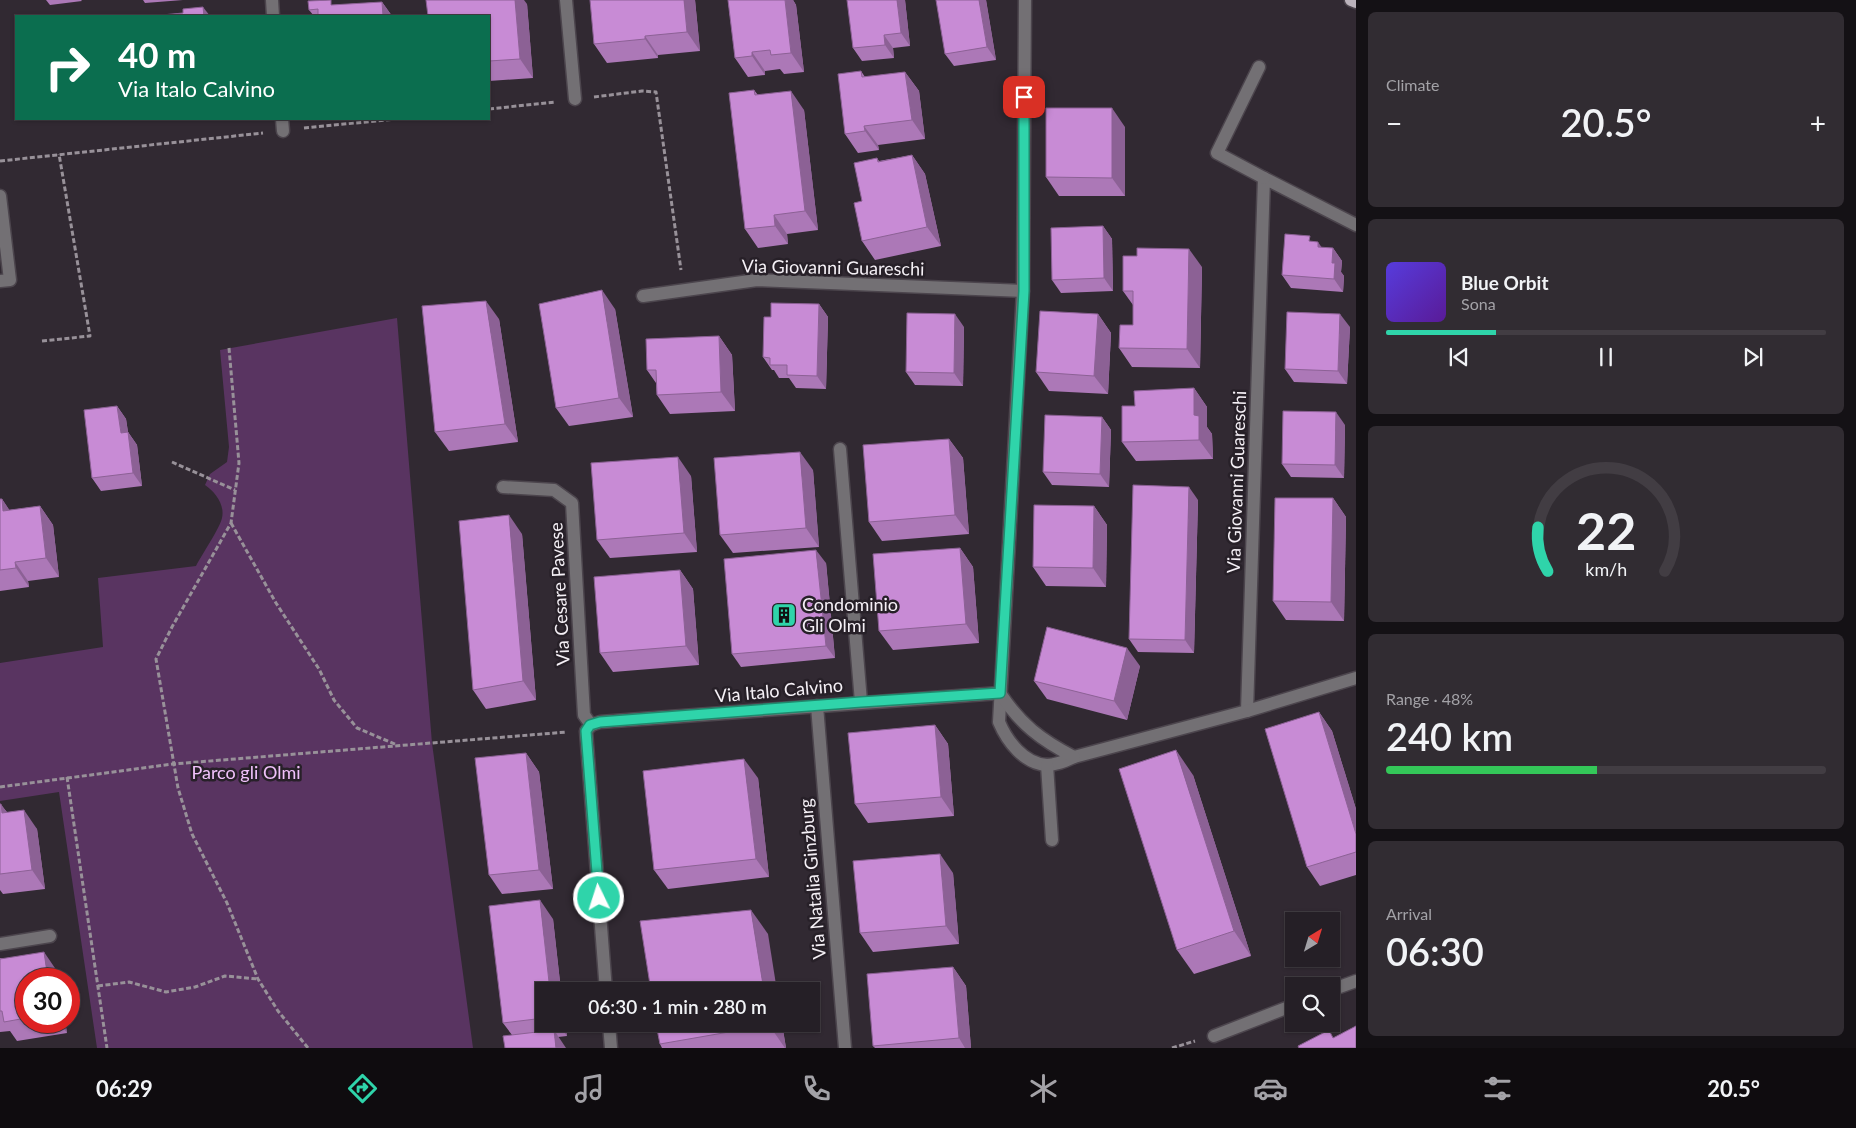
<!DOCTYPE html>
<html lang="en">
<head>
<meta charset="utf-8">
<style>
	:root { --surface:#251f26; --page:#312c32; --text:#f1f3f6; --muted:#a3a2a7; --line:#423d43; --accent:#2fd4aa }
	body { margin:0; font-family:Lato,sans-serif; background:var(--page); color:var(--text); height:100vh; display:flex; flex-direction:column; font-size:19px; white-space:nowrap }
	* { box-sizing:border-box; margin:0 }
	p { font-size:16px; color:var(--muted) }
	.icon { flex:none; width:28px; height:28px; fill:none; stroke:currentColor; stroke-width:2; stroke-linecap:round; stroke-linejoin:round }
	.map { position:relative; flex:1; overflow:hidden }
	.side { display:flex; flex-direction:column; gap:12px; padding:12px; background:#141115; width:500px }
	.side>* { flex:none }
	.banner { position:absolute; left:15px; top:15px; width:475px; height:105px; border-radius:0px; box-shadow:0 1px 4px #0004,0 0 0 1px var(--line); background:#0b6e4f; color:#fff; overflow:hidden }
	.needle { width:32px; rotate:38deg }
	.controls { position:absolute; left:1285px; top:912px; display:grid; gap:10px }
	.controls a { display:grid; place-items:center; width:55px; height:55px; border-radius:0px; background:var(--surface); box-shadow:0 1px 4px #0004,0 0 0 1px var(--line); font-size:25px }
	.speed { position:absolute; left:15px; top:968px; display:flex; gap:10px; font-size:25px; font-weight:700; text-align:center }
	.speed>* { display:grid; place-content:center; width:65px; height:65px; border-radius:50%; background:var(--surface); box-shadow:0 1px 4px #0004,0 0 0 1px var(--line); line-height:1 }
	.speed .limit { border:8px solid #d22; background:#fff; color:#111 }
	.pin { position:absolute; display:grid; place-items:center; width:42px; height:42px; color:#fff; margin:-21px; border-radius:10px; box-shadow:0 2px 8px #0006 }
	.me { position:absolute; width:55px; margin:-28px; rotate:356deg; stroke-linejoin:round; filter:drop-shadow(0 0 4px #0008) }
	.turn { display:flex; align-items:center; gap:18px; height:105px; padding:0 20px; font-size:22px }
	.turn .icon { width:65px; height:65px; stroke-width:2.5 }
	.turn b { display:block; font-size:35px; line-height:42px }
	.big { font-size:38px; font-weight:600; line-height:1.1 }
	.side .card { flex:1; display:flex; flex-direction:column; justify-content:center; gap:8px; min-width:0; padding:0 18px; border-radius:8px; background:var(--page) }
	.side .dial { align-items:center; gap:0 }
	.dial svg { height:130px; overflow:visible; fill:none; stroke:var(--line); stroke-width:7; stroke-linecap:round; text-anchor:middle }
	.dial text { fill:var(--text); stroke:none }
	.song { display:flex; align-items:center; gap:15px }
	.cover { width:60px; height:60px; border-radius:8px; background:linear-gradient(135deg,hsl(250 70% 55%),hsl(270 70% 35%)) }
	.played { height:5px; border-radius:2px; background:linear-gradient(90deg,var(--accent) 25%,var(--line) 25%) }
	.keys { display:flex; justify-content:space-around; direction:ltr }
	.heat { display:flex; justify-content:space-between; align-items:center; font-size:28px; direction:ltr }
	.charge { height:8px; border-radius:4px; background:linear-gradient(90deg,#34c759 48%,var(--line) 0) }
	.trip { position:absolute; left:535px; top:982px; width:285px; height:50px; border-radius:0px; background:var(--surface); box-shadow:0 1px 4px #0004,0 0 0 1px var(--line); font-weight:600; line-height:50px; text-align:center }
	.tab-bar { display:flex; height:80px; justify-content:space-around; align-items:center; background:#0f0c0f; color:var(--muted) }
	.tab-bar .icon { width:35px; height:35px }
	.tab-bar .active { color:var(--accent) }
	.tab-bar b { font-size:22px; color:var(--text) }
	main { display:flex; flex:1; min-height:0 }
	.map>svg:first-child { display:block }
</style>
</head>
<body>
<main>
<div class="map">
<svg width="1356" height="1048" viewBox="0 0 1356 1048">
	<rect width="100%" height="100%" fill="#312932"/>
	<path fill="#593461" d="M397,318L432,743L473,1048H97L59,792L0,801V663L103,647L98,578L196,566C201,556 220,528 222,518C225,504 215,492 205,485L210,474L227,462L229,447L220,350Z"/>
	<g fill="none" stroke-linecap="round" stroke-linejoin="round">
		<defs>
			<g id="minor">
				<polyline points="272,0 273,16"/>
				<polyline points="566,0 575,99"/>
				<path d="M1025,0L1023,291L999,722C1007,741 1024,764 1047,765C1057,765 1065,761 1074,757L1247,711L1264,178L1356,225"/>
				<polyline points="1259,67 1217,153 1264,178"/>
				<polyline points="282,119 283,131"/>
				<polyline points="0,196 10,280 0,281"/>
				<polyline points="643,296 757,280 1023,291"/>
				<polyline points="840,449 861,702"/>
				<polyline points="503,487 554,490 572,503 584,715 591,725"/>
				<path d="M1000,693C1020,724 1041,740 1074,757"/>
				<polyline points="817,706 845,1048"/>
				<polyline points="1247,711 1356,678"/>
				<polyline points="591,725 600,722 1000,693"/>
				<polyline points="591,725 586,731 606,991"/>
				<polyline points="1047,765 1052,840"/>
				<polyline points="0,944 50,936"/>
				<polyline points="1331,990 1356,981"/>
				<polyline points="609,1024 611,1048"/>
				<polyline points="1214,1036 1294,1005"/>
			</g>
			<polyline id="major" points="1351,0 1356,2"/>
		</defs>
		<use href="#minor" stroke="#4c454d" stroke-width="15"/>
		<use href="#major" stroke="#4c454d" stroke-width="15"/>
		<g stroke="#989199" stroke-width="3" stroke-dasharray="5 2.5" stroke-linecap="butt">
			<polyline points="594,97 642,91 656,92 681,270"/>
			<polyline points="489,109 555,102"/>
			<polyline points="304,128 396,119"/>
			<polyline points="0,161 263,133"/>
			<polyline points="42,341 90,336 59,154"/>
			<polyline points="229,348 239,463 231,523 172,627 156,659 178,788 192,834 227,903 258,979 278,1011 308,1048"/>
			<polyline points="172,462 235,490"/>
			<polyline points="231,523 276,603 319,669 334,700 357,728 397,745"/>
			<polyline points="67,777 107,1048"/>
			<polyline points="0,787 173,764 567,732"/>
			<polyline points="98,986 129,982 166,992 195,987 225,976 258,979"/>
			<polyline points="1172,1048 1195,1041"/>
		</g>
		<use href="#minor" stroke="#737074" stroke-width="12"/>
		<use href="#major" stroke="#bbb3bc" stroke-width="12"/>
	</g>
	<g fill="#ac78b7">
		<polygon points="46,0 81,0 82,1 50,5"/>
		<polygon points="143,0 183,0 145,3"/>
		<polygon points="695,0 700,51 658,55 658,58 607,63 594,44"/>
		<polygon points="728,0 793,0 796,5 804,72 784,74 780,69 765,71 765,75 748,77 735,58"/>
		<polygon points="905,0 910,46 893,48 894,58 862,61 853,48"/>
		<polygon points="986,0 996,60 954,66 945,54"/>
		<polygon points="382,2 392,16 314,16 309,10 334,5"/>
		<polygon points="527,4 533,78 489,81 489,16"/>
		<polygon points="861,71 865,77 905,72 919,91 925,139 878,145 879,150 858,153 845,134"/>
		<polygon points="754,90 758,95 804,110 818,230 787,234 788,244 758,248 745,229"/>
		<polygon points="1125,127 1125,196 1059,196 1046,177"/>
		<polygon points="912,155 925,174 941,246 875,260 862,241 862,201 877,158 879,161"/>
		<polygon points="1103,226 1112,239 1113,291 1061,293 1052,280"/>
		<polygon points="1313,241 1322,248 1333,248 1342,261 1341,272 1344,276 1343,292 1291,288 1282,275"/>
		<polygon points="1202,267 1200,368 1132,367 1119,348 1133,325 1133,305 1123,291"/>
		<polygon points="819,304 828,317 826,389 796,388 789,378 779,378 774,370 772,370 763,357 771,317"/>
		<polygon points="615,309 633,417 569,426 556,408"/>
		<polygon points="1098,314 1111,333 1108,394 1049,391 1036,372"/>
		<polygon points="499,319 518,442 449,451 435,432"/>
		<polygon points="964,327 963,386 915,385 906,372"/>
		<polygon points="1350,327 1347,384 1294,382 1285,369"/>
		<polygon points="719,336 732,355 735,411 670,414 657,395 656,383 647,370"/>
		<polygon points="1194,388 1207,407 1207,427 1212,434 1213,459 1136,461 1122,442 1135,406"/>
		<polygon points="117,406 126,419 128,432 137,445 142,486 101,491 92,478"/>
		<polygon points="1102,417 1111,430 1109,487 1052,485 1043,472"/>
		<polygon points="1345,425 1344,478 1291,477 1282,464"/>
		<polygon points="949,439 963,458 969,534 882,541 869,522"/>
		<polygon points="813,470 819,547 733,553 720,535"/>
		<polygon points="691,476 697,552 610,558 597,540"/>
		<polygon points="1333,498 1346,517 1344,621 1286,620 1273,601"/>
		<polygon points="0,499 2,499 9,510 40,506 53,525 59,577 28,581 29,587 0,591"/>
		<polygon points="1198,500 1194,653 1138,652 1129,639"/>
		<polygon points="1094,506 1107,525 1106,587 1046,586 1033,567"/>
		<polygon points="522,534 536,700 486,709 473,690"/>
		<polygon points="960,548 973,567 979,643 893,650 879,631"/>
		<polygon points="826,563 835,658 741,667 732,654"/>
		<polygon points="680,570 693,589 699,665 613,672 600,653"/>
		<polygon points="1140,666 1127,720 1047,699 1034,681"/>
		<polygon points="1319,712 1332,731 1356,809 1356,875 1320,886 1307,867"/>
		<polygon points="935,725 948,744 954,816 868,823 855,804"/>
		<polygon points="526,753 539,772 553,889 502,894 489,875"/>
		<polygon points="1193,775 1251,956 1194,974 1177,950"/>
		<polygon points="758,778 769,877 668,889 654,870"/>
		<polygon points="0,804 7,812 37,829 45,889 3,894 0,890"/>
		<polygon points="953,873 959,944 873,952 860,933"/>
		<polygon points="553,919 561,991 544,991 544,1024 565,1024 567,1036 558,1037 512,1035 503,1023"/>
		<polygon points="0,958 57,971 58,979 26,979 26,1021 65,1021 67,1033 17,1041 10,1031 0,1032"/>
		<polygon points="953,967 966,986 971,1048 875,1048 873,1046"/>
		<polygon points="656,1024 782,1024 786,1048 662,1048 660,1044"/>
	</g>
	<g fill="#8c6195">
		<polygon points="515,0 524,0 527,4 533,78 520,59"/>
		<polygon points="684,0 695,0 700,51 687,32"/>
		<polygon points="785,0 793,0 796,5 804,72 791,53"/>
		<polygon points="897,0 905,0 910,46 901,33"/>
		<polygon points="979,0 986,0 996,60 987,47"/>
		<polygon points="382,2 392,16 383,16"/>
		<polygon points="203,7 210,16 204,16"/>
		<polygon points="884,35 893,48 894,58 885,45"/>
		<polygon points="645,36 658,55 658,58 645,39"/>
		<polygon points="752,52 765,71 765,75 752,56"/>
		<polygon points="905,72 919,91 925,139 912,120"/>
		<polygon points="791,91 804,110 818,230 805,211"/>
		<polygon points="1112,108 1125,127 1125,196 1112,178"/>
		<polygon points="864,126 878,145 879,150 865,131"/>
		<polygon points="912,155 925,174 941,246 927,227"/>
		<polygon points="774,215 787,234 788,244 775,226"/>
		<polygon points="1103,226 1112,239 1113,291 1104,278"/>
		<polygon points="1318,242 1327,255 1318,247"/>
		<polygon points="1333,248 1342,261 1341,272 1344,276 1343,292 1334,279 1332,263"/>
		<polygon points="1189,249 1202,267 1200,368 1187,349"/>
		<polygon points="602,290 615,309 633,417 619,398"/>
		<polygon points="486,301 499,319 518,442 505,424"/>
		<polygon points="819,304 828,317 826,389 817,376"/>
		<polygon points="955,314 964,327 963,386 954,373"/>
		<polygon points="1098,314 1111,333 1108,394 1094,376"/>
		<polygon points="1340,314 1350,327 1347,384 1338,371"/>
		<polygon points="719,336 732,355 735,411 721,392"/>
		<polygon points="1194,388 1207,407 1207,427 1212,434 1213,459 1199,440 1194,415"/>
		<polygon points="117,406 126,419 130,446 121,433"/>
		<polygon points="1336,412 1345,425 1344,478 1335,465"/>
		<polygon points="1102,417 1111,430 1109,487 1100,474"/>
		<polygon points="128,432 137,445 142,486 133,473"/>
		<polygon points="949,439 963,458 969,534 955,515"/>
		<polygon points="800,452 813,470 819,547 806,528"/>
		<polygon points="678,457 691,476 697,552 684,533"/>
		<polygon points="1189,487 1198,500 1194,653 1185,640"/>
		<polygon points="1333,498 1346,517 1344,621 1331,602"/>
		<polygon points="2,499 15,518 3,511"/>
		<polygon points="40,506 53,525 59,577 46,558"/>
		<polygon points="1094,506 1107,525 1106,587 1093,568"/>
		<polygon points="509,515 522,534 536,700 523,681"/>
		<polygon points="960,548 973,567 979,643 966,624"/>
		<polygon points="816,550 826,563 835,658 826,646"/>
		<polygon points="15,562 28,581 29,587 16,568"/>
		<polygon points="680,570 693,589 699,665 686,646"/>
		<polygon points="1127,648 1140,666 1127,720 1114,701"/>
		<polygon points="1319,712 1332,731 1356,809 1356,834"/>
		<polygon points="935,725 948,744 954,816 941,797"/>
		<polygon points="1176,750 1193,775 1251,956 1234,931"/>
		<polygon points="526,753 539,772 553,889 539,870"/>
		<polygon points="744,759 758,778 769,877 756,859"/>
		<polygon points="1,804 14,823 2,813"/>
		<polygon points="24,810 37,829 45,889 32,870"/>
		<polygon points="940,854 953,873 959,944 946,926"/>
		<polygon points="540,900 553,919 561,991 550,991"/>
		<polygon points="751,910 768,934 777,991 764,991"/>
		<polygon points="44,952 57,971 58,979 48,979"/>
		<polygon points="953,967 966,986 971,1048 965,1048 959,1038"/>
		<polygon points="58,1021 65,1021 67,1033"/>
		<polygon points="558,1024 565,1024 567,1036"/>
		<polygon points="769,1024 782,1024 786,1048 785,1048 769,1025"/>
		<polygon points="554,1030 566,1048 556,1048"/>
	</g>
	<g fill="#c88bd5" stroke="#8c6195">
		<polygon points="331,0 331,5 382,2 383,16 318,16 318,9 309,10 308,1"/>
		<polygon points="426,0 515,0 520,59 489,61 489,16 428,16"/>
		<polygon points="590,0 684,0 687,32 645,36 645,39 594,44"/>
		<polygon points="728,0 785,0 791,53 771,55 770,50 752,52 752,56 735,58"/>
		<polygon points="847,0 897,0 901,33 884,35 885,45 853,48"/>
		<polygon points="936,0 979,0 987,47 945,54"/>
		<polygon points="203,7 204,16 151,16 183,13 183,9"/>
		<polygon points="861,71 862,77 905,72 912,120 864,126 865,131 845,134 838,74"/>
		<polygon points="754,90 755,95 791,91 805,211 774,215 775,226 745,229 729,93"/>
		<polygon points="1046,108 1112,108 1112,178 1046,177"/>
		<polygon points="912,155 927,227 862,241 854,203 862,201 854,163 877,158 878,162"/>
		<polygon points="1103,226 1104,278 1052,280 1051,228"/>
		<polygon points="1285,234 1310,236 1309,241 1318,242 1318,247 1333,248 1332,263 1335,263 1334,279 1282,275"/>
		<polygon points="1137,248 1189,249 1187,349 1119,348 1120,325 1133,325 1133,291 1123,291 1123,256 1137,256"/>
		<polygon points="602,290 619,398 556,408 539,304"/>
		<polygon points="486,301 505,424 435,432 422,306"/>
		<polygon points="771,303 819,304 817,376 787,375 787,365 770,365 770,358 763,357 764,317 771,317"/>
		<polygon points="1040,311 1098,314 1094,376 1036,372"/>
		<polygon points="1287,312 1340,314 1338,371 1285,369"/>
		<polygon points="907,313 955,314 954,373 906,372"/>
		<polygon points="719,336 721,392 657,395 656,370 647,370 646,339"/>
		<polygon points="1194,388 1194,415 1199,416 1199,440 1122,442 1122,406 1135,406 1134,391"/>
		<polygon points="117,406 121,433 128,432 133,473 92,478 84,410"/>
		<polygon points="1283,411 1336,412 1335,465 1282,464"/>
		<polygon points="1045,415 1102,417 1100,474 1043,472"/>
		<polygon points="949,439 955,515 869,522 863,445"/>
		<polygon points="800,452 806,528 720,535 714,458"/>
		<polygon points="678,457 684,533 597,540 591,463"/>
		<polygon points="1133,485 1189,487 1185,640 1129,639"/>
		<polygon points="1275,498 1333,498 1331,602 1273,601"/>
		<polygon points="0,499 2,499 3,511 40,506 46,558 15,562 16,568 0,570"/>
		<polygon points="1034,505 1094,506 1093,568 1033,567"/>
		<polygon points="509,515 523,681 473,690 459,521"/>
		<polygon points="960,548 966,624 879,631 873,554"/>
		<polygon points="816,550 826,646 732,654 724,559"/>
		<polygon points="680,570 686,646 600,653 594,577"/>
		<polygon points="1047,627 1127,648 1114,701 1034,681"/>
		<polygon points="1319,712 1356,834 1356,852 1307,867 1265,729"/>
		<polygon points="935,725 941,797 855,804 848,733"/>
		<polygon points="1176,750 1234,931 1177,950 1119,769"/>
		<polygon points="526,753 539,870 489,875 475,758"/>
		<polygon points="744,759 756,859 654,870 643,771"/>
		<polygon points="0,804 1,804 2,813 24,810 32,870 0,874"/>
		<polygon points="940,854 946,926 860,933 853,861"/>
		<polygon points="540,900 550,991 544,991 544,1018 503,1023 489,906"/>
		<polygon points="751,910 764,991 651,991 640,921"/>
		<polygon points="44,952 48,979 26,979 26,1018 4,1022 2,1011 0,1011 0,959"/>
		<polygon points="953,967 959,1038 873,1046 867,974"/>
		<polygon points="656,1024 769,1024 769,1025 660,1044"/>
		<polygon points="1356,1026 1356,1048 1299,1048 1298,1046 1329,1030 1333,1038"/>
		<polygon points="554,1030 556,1048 505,1048 503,1036"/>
	</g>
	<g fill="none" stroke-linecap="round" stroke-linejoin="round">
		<defs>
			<polyline id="route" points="599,898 586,731 590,725 600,722 861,702 1000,693 1024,291 1024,97"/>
		</defs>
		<use href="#route" stroke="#1f8a6e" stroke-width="12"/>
		<use href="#route" stroke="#2fd4aa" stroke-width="9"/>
	</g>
	<defs>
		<symbol id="building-square" viewBox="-11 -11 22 22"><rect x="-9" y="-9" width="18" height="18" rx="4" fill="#2fd4aa" stroke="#272028"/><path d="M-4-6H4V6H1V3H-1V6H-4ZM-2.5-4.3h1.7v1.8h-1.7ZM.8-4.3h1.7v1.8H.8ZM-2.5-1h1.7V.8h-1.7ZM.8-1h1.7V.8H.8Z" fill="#111"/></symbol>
	</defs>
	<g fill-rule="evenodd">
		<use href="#building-square" x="770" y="601" width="28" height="28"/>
	</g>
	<g text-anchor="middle" stroke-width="5" stroke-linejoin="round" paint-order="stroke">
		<g font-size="18" fill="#f5f0f6" stroke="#272028">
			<text transform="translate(833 268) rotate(1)" y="6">Via Giovanni Guareschi</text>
			<text transform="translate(1237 482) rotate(-88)" y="6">Via Giovanni Guareschi</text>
			<text transform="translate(560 594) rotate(-93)" y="6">Via Cesare Pavese</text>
			<text transform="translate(779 691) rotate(-5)" y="6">Via Italo Calvino</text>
			<text transform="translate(813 879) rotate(-95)" y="6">Via Natalia Ginzburg</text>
		</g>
		<g font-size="18" fill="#f5f0f6" stroke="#272028" text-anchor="start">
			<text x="802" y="611">Condominio<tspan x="802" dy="21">Gli Olmi</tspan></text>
		</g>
		<g font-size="18" fill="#f0c1fa" stroke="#272028">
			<text x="246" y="779">Parco gli Olmi</text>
		</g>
	</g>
</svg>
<div class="controls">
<a><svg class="needle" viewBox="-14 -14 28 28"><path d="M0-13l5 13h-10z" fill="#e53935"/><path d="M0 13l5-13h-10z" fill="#a3a2a7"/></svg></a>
<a><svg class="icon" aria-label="search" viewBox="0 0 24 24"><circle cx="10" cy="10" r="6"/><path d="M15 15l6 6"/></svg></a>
</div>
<div class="speed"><div class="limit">30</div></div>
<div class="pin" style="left:1024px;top:97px;background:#d93025"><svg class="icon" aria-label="arrive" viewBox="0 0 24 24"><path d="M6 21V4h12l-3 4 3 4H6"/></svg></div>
<svg class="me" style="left:599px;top:898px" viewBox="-20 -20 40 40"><circle r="17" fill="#2fd4aa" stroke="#fff" stroke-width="3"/><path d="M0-11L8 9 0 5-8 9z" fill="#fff"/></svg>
<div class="trip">06:30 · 1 min · 280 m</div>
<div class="banner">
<div class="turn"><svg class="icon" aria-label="right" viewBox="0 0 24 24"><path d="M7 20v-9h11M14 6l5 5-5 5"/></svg><div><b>40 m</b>Via Italo Calvino</div></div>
</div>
</div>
<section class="side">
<div class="card"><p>Climate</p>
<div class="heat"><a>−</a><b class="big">20.5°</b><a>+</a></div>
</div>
<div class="card">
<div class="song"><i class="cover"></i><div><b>Blue Orbit</b><p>Sona</p></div></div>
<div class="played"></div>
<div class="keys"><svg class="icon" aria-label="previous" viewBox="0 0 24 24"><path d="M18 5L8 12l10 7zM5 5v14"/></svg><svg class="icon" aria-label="pause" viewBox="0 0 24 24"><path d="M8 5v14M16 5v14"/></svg><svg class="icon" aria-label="next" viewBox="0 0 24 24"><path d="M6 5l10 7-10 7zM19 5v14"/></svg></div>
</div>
<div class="card dial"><svg viewBox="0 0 100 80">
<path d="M14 69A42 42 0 1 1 86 69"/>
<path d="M14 69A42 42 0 0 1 8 42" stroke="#2fd4aa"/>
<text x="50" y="56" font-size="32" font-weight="700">22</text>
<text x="50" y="72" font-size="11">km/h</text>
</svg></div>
<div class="card"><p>Range · 48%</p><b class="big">240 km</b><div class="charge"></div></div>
<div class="card"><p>Arrival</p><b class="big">06:30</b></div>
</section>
</main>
<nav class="tab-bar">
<b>06:29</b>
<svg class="icon active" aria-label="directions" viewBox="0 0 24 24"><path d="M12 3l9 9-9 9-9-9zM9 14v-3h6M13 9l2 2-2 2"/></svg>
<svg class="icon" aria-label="music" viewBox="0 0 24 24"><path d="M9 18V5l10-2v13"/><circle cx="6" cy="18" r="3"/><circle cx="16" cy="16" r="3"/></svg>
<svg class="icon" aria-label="phone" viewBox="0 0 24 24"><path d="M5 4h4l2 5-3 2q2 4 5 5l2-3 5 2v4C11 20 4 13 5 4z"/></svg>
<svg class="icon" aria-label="climate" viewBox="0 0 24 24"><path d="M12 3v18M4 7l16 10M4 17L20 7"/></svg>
<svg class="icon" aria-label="car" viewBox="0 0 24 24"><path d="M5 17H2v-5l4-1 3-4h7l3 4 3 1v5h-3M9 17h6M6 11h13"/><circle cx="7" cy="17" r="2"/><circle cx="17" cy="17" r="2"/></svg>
<svg class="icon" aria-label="filters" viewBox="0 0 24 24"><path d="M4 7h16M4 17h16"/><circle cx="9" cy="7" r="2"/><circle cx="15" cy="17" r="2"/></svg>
<b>20.5°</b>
</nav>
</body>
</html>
